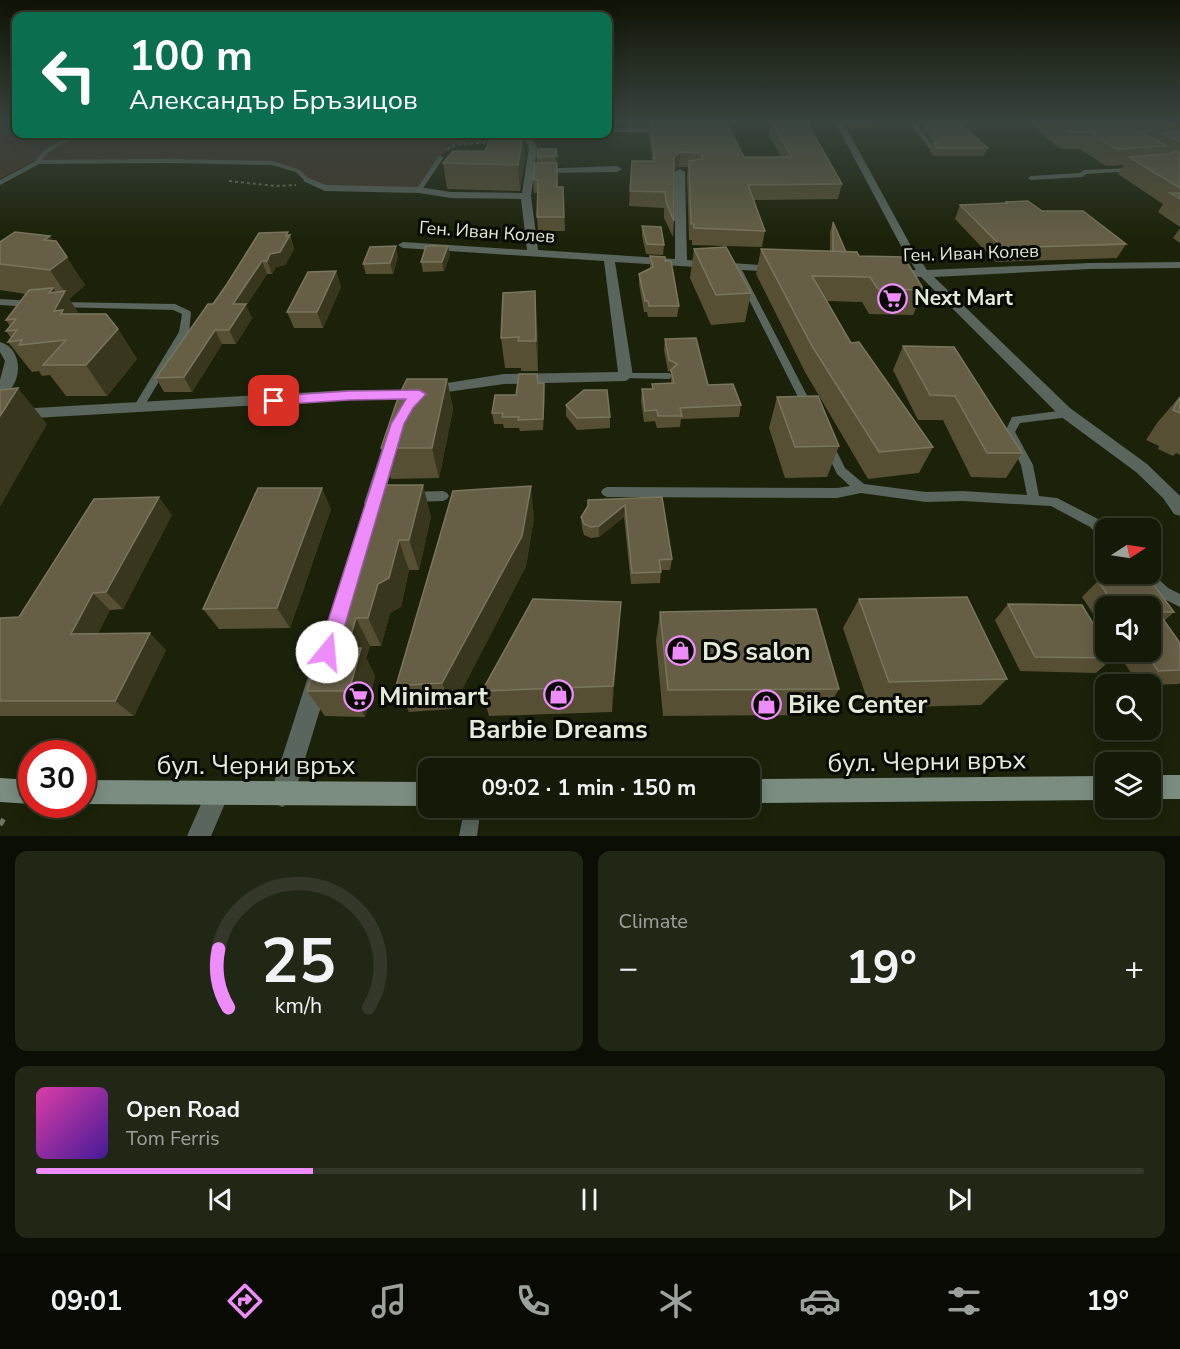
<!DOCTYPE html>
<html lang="en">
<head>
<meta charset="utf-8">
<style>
	:root { --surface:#141a07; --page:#212715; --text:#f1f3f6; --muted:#9da19b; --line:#333828; --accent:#ed8cfa }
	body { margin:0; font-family:"Nunito Sans",sans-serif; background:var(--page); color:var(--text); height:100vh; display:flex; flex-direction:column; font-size:22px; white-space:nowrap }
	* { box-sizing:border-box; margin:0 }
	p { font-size:20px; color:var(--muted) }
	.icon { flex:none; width:33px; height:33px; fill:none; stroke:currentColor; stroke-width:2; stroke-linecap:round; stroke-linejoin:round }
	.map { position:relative; height:836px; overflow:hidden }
	.details { display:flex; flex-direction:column; gap:15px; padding:15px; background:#0b0e04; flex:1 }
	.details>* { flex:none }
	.hud { position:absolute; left:12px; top:12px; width:600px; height:126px; border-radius:12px; box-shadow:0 3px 15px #0003,0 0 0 2px var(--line); background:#0b6e4f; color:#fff; overflow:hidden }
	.needle { width:39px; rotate:78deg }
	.fabs { position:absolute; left:1095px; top:518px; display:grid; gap:12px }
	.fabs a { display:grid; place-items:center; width:66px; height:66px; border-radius:12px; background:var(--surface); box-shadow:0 3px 15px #0003,0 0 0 2px var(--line); font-size:30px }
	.speed { position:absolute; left:18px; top:740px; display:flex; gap:12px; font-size:30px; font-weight:700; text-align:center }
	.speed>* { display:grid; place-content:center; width:78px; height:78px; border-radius:50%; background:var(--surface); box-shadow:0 3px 15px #0003,0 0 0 2px var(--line); line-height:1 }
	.speed .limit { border:9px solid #d22; background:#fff; color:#111 }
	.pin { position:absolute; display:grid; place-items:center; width:51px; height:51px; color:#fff; margin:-26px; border-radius:12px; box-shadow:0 3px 9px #0006 }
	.me { position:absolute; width:66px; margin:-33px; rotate:17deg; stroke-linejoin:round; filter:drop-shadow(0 0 4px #0008) }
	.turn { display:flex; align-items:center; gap:21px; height:126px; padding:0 18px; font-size:27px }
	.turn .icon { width:78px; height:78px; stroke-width:2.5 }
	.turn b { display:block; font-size:42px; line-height:51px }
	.big { font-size:45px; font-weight:700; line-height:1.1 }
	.details .card { flex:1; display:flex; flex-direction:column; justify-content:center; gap:9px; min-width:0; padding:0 21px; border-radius:12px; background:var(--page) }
	.details .dial { align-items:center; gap:0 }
	.dial svg { height:156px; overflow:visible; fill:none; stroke:var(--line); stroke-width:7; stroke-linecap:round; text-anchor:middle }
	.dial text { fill:var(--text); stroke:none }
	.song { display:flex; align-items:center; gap:18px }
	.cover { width:72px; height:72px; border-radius:9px; background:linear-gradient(135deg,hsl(320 70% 55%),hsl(260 70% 35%)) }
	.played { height:6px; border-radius:3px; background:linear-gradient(90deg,var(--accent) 25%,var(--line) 25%) }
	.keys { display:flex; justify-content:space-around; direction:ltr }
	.heat { display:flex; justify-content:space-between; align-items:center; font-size:33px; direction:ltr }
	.details .tiles { flex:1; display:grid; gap:15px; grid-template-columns:1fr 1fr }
	.card:last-child { grid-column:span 2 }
	.trip { position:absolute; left:418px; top:758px; width:342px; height:60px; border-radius:12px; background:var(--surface); box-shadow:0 3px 15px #0003,0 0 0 2px var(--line); font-weight:700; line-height:60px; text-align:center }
	.dock { display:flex; height:96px; justify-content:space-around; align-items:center; background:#080a03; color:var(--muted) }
	.dock .icon { width:42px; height:42px }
	.dock .selected { color:var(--accent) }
	.dock b { font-size:27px; color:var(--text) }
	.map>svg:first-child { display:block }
</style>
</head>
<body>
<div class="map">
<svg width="1180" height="836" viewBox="0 0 1180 836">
	<rect width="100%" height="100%" fill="#1b2209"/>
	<polygon fill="#453529" points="0,122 16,122 16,134 531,134 529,139 456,145 444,152 419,190 315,186 298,171 272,163 35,161 0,179"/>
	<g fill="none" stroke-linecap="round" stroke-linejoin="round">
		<g stroke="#6d745f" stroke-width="2" stroke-dasharray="3 3" stroke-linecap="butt">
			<polyline points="447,149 456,145 492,142"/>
			<polyline points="229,181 276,186 296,185"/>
		</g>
		<polyline stroke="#6d745f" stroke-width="5" stroke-dasharray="7 7" stroke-linecap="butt" points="0,825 5,817"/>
		<g fill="#59655d" fill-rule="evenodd">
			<polygon points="909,122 915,122 934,147 934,149 930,149"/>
			<polygon points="608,128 664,128 667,130 664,132 608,132"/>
			<polygon points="72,134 78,134 47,153 42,160 168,159 272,161 300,170 311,181 306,182 296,172 272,165 168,163 39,164 0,185 0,180 36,161 43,151"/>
			<polygon points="439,156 444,157 421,191 417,191 416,190"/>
			<polygon points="1133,168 1135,169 1135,171 1086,174 1082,177 1031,180 1028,178 1031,176 1080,173 1084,170"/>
			<polygon points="734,266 737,266 741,268 814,409 813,412 809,413 804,409 733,268"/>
			<polygon points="0,299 33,301 37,304 33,307 0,305"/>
			<polygon points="60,302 175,304 190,311 191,313 189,332 143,408 139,410 134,406 179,332 182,314 173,310 57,307 57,303"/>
			<polygon points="626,373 669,373 674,376 669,379 623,378 621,376"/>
			<polygon points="1066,410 1071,414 1070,417 1020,423 1015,432 1033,465 1039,496 1057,498 1098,519 1107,528 1106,528 1106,540 1102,539 1090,527 1051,506 963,501 926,502 861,493 837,498 607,497 603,495 601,492 603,489 607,487 837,488 850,486 837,474 824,447 825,444 833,444 845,468 864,484 926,492 963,491 1027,495 1021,465 1005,432 1012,417"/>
			<polygon points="443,491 447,493 449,496 447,499 443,501 414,502 410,500 408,497 410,494 414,492"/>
			<polygon points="1150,571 1168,588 1180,594 1180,607 1158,596 1137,573 1150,573"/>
			<polygon points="465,807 481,807 477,836 459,836"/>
		</g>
		<g fill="#59655d" fill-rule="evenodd">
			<polygon points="835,122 843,122 911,246 927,270 1090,263 1180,262 1180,268 1090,269 934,277 1070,408 1147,464 1180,496 1180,516 1174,514 1163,498 1136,472 1060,416 921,277 890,275 888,273 894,270 916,270 901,246"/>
			<polygon points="529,136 532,137 537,148 534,169 617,166 622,169 617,172 534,173 531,196 538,250 675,259 675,172 680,169 685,172 687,260 777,266 783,269 777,272 615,262 633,376 626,381 504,384 426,395 419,399 349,400 0,420 0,410 349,390 422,390 428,386 504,374 618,372 604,261 403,248 398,245 403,242 527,250 521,199 451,198 419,193 325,191 303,181 308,178 326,185 419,187 451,192 522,193 529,148 525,139"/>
			<path d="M0,342C26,349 22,390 0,396V380L5,361L0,352Z"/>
			<polygon points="392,436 398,438 400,442 382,503 379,508 373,510 367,508 364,503 384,442 386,438"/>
			<polygon points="318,670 326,673 329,680 294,795 290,803 282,807 274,803 270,795 307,680 310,673"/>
			<polygon points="217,782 225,786 229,794 211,836 187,836 209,786"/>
		</g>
		<g fill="#7a8d80" fill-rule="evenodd">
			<rect x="1150" y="775" width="30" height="24"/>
			<polygon points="1106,776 1106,800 750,803 750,779"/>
			<polygon points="0,778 32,780 32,804 0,802"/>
			<polygon points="82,780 429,782 429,806 82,804"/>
		</g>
	</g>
	<g fill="#574f34">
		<polygon points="771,122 807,122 842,184 838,199 754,200 765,231 762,247 692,245 692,240 689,240 687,175 688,167 679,167 674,171 674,221 673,237 664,218 664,208 629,206 630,191 653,161 649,137 650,123 744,157 781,157 768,134"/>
		<polygon points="844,122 880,122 878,128 849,128"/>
		<polygon points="926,122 988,148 984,156 934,156 930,151 933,143 934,143 923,129"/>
		<polygon points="1029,122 1180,122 1180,227 1158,212 1163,204 1118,174 1124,165 1106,166 1080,149 1060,149"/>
		<polygon points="556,149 557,187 563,187 565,231 538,231 537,217 538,193 534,193 533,179 537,163 537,157"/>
		<polygon points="525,158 520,191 447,189 443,163"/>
		<polygon points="1006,202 1126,244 1117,258 996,262 955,219 960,205 1005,203"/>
		<polygon points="833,222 846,252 859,256 924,290 913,315 869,314 862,302 827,301 851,343 933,447 919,473 868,479 805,372 756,274 761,249 830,252 830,232"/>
		<polygon points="642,226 664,245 663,255 646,254 642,236"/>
		<polygon points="1180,228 1180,243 1173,238"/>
		<polygon points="290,235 294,249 285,265 276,267 272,274 267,274 246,306 252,318 236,344 222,344 192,392 164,392 156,378 213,304 227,284"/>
		<polygon points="53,241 85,285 69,299 79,314 118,329 137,359 107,396 66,396 50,375 42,376 39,371 32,372 8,342 11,338 6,331 10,326 6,320 26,294 0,290 0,242"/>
		<polygon points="694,249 751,293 745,322 711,325 690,278"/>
		<polygon points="450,255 444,271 423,272 421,262"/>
		<polygon points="398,256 393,274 366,274 363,264"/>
		<polygon points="650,256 665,261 679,306 677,317 648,317 647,312 644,312 639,284 639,274 650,268"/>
		<polygon points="336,271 341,287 323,328 294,328 287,312"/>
		<polygon points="537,321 538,371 521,371 521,368 505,368 501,338"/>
		<polygon points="665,339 708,385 741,405 739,417 681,419 680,427 657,428 655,421 644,422 641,401 642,389 652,389 652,384 671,384 671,372 668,371 664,350"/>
		<polygon points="903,346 1022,453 1006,478 971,477 943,420 918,420 893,370"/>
		<polygon points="537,374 538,383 544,383 545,394 543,430 520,431 519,428 504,428 503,424 494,424 492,413 516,395"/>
		<polygon points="447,379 453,409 439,478 391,479 381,448"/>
		<polygon points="1180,396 1180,455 1176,453 1173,456 1158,449 1159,446 1146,440 1157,423"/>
		<polygon points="777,397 839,446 827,477 785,478 769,428"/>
		<polygon points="566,405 610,417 610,428 577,430 566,416"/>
		<polygon points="374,485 431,516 419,570 409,570 401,607 390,613 381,646 370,646 366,658 375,676 365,717 325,716 307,691"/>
		<polygon points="662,497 672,559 670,570 661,570 660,583 631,584 624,517 599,537 591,538 584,535 582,528 581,517"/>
		<polygon points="331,509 290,628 219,629 203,609"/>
		<polygon points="172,515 123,609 110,610 98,633 166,650 134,716 0,716 0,618 19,617"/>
		<polygon points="534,517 526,566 452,709 409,712 396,686"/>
		<polygon points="1098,581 1174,612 1164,621 1180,643 1180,683 1178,684 1150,685 1150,684 1138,684 1117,651 1150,651 1150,606 1106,606 1106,633 1082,597"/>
		<polygon points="859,599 1007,679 981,705 870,708 843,628"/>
		<polygon points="621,602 612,712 489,716 482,691"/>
		<polygon points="1008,604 1113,658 1096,673 1020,671 995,620"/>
		<polygon points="660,612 839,689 824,715 663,716 656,641"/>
	</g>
	<g fill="#38361c">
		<polygon points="523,134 525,158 520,191 518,165"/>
		<polygon points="680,152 679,167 673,172 674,157"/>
		<polygon points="288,232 294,249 285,265 276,267 272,274 267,261 270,254"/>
		<polygon points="50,236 64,259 67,257 85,285 69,299 84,321 54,311 49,293 53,288 60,299 64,291 50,270 44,240"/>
		<polygon points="396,246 398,256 393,274 390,263"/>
		<polygon points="448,246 450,255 444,271 442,262"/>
		<polygon points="262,261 267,274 246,306 252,318 236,344 229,330 233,304"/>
		<polygon points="336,271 341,287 323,328 317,312"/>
		<polygon points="535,291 537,321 538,371 536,341"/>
		<polygon points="118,329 137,359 107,396 86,365"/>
		<polygon points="215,330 222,344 192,392 184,377"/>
		<polygon points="447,379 453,409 439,478 432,448"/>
		<polygon points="544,383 545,394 543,430 543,419"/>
		<polygon points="18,388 47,424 0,507 0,416"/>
		<polygon points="423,485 431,516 419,570 409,540"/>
		<polygon points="531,486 534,517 526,566 452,709 442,683"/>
		<polygon points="322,488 331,509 290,628 277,608"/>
		<polygon points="159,497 172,515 123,609 106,592"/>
		<polygon points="625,505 624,517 599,537 599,526"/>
		<polygon points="399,540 409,570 401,607 390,613 381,646 368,618 378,584"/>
		<polygon points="93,593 110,610 89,650 71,634"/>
		<polygon points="621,602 619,631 612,712 613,686"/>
		<polygon points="356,618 370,646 366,658 375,676 365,717 349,691 347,648"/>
		<polygon points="150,633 166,650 134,716 115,701"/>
	</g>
	<g fill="#665f46" stroke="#7a755d" stroke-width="1.5">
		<polygon points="726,122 744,157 792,157 772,122 807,122 842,184 748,185 765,231 694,228 694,224 691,224 689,161 702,159 702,153 680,152 674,157 674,221 666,202 665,192 630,191 632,161 654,161 653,158 655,158 650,123"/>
		<polygon points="927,122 959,122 988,148 937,148 933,143 939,142 939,138"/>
		<polygon points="1056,122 1119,122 1167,146 1116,149 1089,132 1069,132"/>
		<polygon points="1140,122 1180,122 1180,124 1149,126"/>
		<polygon points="1180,132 1180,142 1163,133"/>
		<polygon points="492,134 523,134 518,165 443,163 453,151 485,151"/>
		<polygon points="538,149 556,149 557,156 537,157"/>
		<polygon points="1176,151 1180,153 1180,188 1129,157 1168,154"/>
		<polygon points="535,163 557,163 557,187 563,187 564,217 537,217 538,182 537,180 533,179"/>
		<polygon points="1170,193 1180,193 1180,199"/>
		<polygon points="1028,201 1042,211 1083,211 1126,244 1003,248 960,205 1007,203 1006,202"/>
		<polygon points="833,222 846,252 833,252"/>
		<polygon points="642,226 661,227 664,245 647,244"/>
		<polygon points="15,232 50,236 44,240 56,241 67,257 50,270 0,264 0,242"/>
		<polygon points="288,232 286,236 290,235 280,252 270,254 267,261 262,261 233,304 246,304 229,330 215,330 184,377 156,378 208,304 213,304 227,284 259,233"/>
		<polygon points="396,246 390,263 363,264 370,247"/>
		<polygon points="426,246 448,246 442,262 421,262"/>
		<polygon points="726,247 751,293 716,295 694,249"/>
		<polygon points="761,249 857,252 859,256 904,257 924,290 878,289 870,277 812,276 851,343 859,342 933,447 879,452 812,346"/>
		<polygon points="650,256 665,257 665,261 671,261 679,306 649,306 648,301 645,301 639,274 653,267"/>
		<polygon points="336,271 317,312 287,312 308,272"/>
		<polygon points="53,288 49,293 65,291 54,311 63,310 61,314 106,314 118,329 86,365 43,365 66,340 19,345 22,340 8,342 17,330 6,331 16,319 6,320 29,290"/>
		<polygon points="535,291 536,341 518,341 519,337 501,338 503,293"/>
		<polygon points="696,338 708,385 733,384 741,405 680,408 682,416 658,416 657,410 645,411 642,389 653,389 652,384 674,383 671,370 677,364 669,360 665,339"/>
		<polygon points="903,346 954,347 1022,453 987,453 955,396 930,395"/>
		<polygon points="519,374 537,374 538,383 544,383 543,419 518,420 519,417 502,417 503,413 492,413 495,395 516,395"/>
		<polygon points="407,379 447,379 432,448 381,448 399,395"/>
		<polygon points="18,388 0,416 0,390"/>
		<polygon points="584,390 607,390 610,417 577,418 566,405"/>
		<polygon points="818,396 839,446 795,447 777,397"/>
		<polygon points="1180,397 1180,413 1173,410"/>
		<polygon points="374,485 423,485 409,540 399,540 389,578 378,584 368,618 356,618 347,648 361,648 349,691 307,691"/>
		<polygon points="531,486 522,536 442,683 396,686 453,491"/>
		<polygon points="258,488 322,488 277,608 203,609"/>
		<polygon points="159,497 106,592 93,593 71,634 150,633 115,701 0,701 0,618 19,617 94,499"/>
		<polygon points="662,497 672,559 659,560 661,572 632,573 625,505 599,526 591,527 584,524 581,517 588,506 588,500"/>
		<polygon points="1150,580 1174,612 1158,612 1180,643 1180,670 1158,671 1145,651 1150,651 1150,606 1115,606 1098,581"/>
		<polygon points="967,597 1007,679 889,682 859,599"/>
		<polygon points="533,599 621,602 613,686 482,691"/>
		<polygon points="1008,604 1082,605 1106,645 1106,651 1109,651 1113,658 1035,657"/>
		<polygon points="816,609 839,689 668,690 660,612"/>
	</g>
	<linearGradient id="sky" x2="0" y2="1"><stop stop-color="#0f1305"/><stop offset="0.51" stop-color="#39443e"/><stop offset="1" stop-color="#39443e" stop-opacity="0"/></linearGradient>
	<rect width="1180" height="239" fill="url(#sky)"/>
	<polygon fill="#ed8cfa" stroke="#9a5ba2" stroke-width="1.5" points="419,390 426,394 413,408 404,424 337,652 334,658 327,661 321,658 318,652 391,424 406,399 349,400 274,405 268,401 274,396 349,391"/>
	<defs>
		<symbol id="supermarket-ring" viewBox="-11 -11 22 22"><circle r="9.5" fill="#080a03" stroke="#ed8cfa" stroke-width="1.5"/><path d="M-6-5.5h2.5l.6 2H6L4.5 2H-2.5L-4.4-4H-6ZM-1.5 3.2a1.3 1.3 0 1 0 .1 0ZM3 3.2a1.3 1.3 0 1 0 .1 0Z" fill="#ed8cfa"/></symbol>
		<symbol id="shop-ring" viewBox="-11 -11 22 22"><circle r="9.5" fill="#080a03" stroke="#ed8cfa" stroke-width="1.5"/><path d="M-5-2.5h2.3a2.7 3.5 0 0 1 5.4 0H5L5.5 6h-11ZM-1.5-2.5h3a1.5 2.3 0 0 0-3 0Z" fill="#ed8cfa"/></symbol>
	</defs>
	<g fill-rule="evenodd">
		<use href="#supermarket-ring" x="876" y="282" width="33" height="33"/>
		<use href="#shop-ring" x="664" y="634" width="33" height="33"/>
		<use href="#shop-ring" x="542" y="678" width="33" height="33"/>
		<use href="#supermarket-ring" x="342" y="680" width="33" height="33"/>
		<use href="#shop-ring" x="750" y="688" width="33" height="33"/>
	</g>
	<g text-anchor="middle" stroke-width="6" stroke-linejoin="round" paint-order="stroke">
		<g font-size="18" fill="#e4eada" stroke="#080a03">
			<text transform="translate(487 232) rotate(4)" y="6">Ген. Иван Колев</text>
			<text transform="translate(971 253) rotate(-2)" y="6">Ген. Иван Колев</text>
		</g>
		<g font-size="21" font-weight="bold" fill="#e4eada" stroke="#080a03" text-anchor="start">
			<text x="914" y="305">Next Mart</text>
		</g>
		<g font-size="26" font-weight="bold" fill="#e4eada" stroke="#080a03" text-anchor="start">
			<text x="702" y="660">DS salon</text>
			<text x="379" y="705">Minimart</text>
			<text x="788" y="713">Bike Center</text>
			<text x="558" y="738" text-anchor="middle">Barbie Dreams</text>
		</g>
		<g font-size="26" fill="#e4eada" stroke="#080a03">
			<text transform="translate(927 761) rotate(-1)" y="9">бул. Черни връх</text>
			<text x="256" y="774">бул. Черни връх</text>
		</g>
	</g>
</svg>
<div class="fabs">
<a><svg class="needle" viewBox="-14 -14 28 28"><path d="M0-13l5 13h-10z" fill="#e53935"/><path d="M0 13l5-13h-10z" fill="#9da19b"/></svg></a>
<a><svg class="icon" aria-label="sound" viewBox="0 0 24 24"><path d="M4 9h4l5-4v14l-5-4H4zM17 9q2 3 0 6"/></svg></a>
<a><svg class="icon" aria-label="search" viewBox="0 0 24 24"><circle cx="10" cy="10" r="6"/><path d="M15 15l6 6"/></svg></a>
<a><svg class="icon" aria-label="layers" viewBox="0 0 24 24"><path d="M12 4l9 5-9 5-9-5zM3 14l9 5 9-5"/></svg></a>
</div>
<div class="speed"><div class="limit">30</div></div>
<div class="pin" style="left:274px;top:401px;background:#d93025"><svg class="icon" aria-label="arrive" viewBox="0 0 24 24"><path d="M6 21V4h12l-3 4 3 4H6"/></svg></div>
<svg class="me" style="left:327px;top:652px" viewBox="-20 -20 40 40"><circle r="19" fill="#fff"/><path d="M0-13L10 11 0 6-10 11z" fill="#ed8cfa"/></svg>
<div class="trip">09:02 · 1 min · 150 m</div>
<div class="hud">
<div class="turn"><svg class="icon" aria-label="left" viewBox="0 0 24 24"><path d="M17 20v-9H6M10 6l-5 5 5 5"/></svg><div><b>100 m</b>Александър Бръзицов</div></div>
</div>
</div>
<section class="details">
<div class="tiles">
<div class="card dial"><svg viewBox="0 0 100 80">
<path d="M14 69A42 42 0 1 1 86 69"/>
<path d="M14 69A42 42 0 0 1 9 39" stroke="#ed8cfa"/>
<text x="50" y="56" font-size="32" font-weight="700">25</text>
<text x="50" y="72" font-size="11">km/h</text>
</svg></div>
<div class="card"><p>Climate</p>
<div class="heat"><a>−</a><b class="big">19°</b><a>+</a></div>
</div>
<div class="card">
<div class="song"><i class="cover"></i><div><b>Open Road</b><p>Tom Ferris</p></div></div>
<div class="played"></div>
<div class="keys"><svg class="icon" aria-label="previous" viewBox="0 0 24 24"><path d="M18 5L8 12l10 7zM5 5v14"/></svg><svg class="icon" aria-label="pause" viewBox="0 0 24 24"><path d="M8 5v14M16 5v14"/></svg><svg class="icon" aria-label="next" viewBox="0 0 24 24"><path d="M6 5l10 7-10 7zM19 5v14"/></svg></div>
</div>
</div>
</section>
<nav class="dock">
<b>09:01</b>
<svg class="icon selected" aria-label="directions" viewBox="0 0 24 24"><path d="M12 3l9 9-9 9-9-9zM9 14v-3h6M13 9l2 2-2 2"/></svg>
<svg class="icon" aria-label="music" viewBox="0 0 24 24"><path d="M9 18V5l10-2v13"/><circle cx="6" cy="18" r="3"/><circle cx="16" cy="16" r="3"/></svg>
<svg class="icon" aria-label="phone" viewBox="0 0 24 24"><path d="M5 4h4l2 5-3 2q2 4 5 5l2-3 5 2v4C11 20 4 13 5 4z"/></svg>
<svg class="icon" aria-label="climate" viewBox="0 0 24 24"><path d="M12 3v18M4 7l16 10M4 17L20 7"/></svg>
<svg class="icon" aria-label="car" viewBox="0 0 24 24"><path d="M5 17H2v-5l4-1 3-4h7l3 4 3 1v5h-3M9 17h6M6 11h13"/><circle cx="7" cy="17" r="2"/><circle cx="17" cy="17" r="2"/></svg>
<svg class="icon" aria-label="filters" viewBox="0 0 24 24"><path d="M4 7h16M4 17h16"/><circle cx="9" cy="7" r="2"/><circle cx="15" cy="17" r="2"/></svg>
<b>19°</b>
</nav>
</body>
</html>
